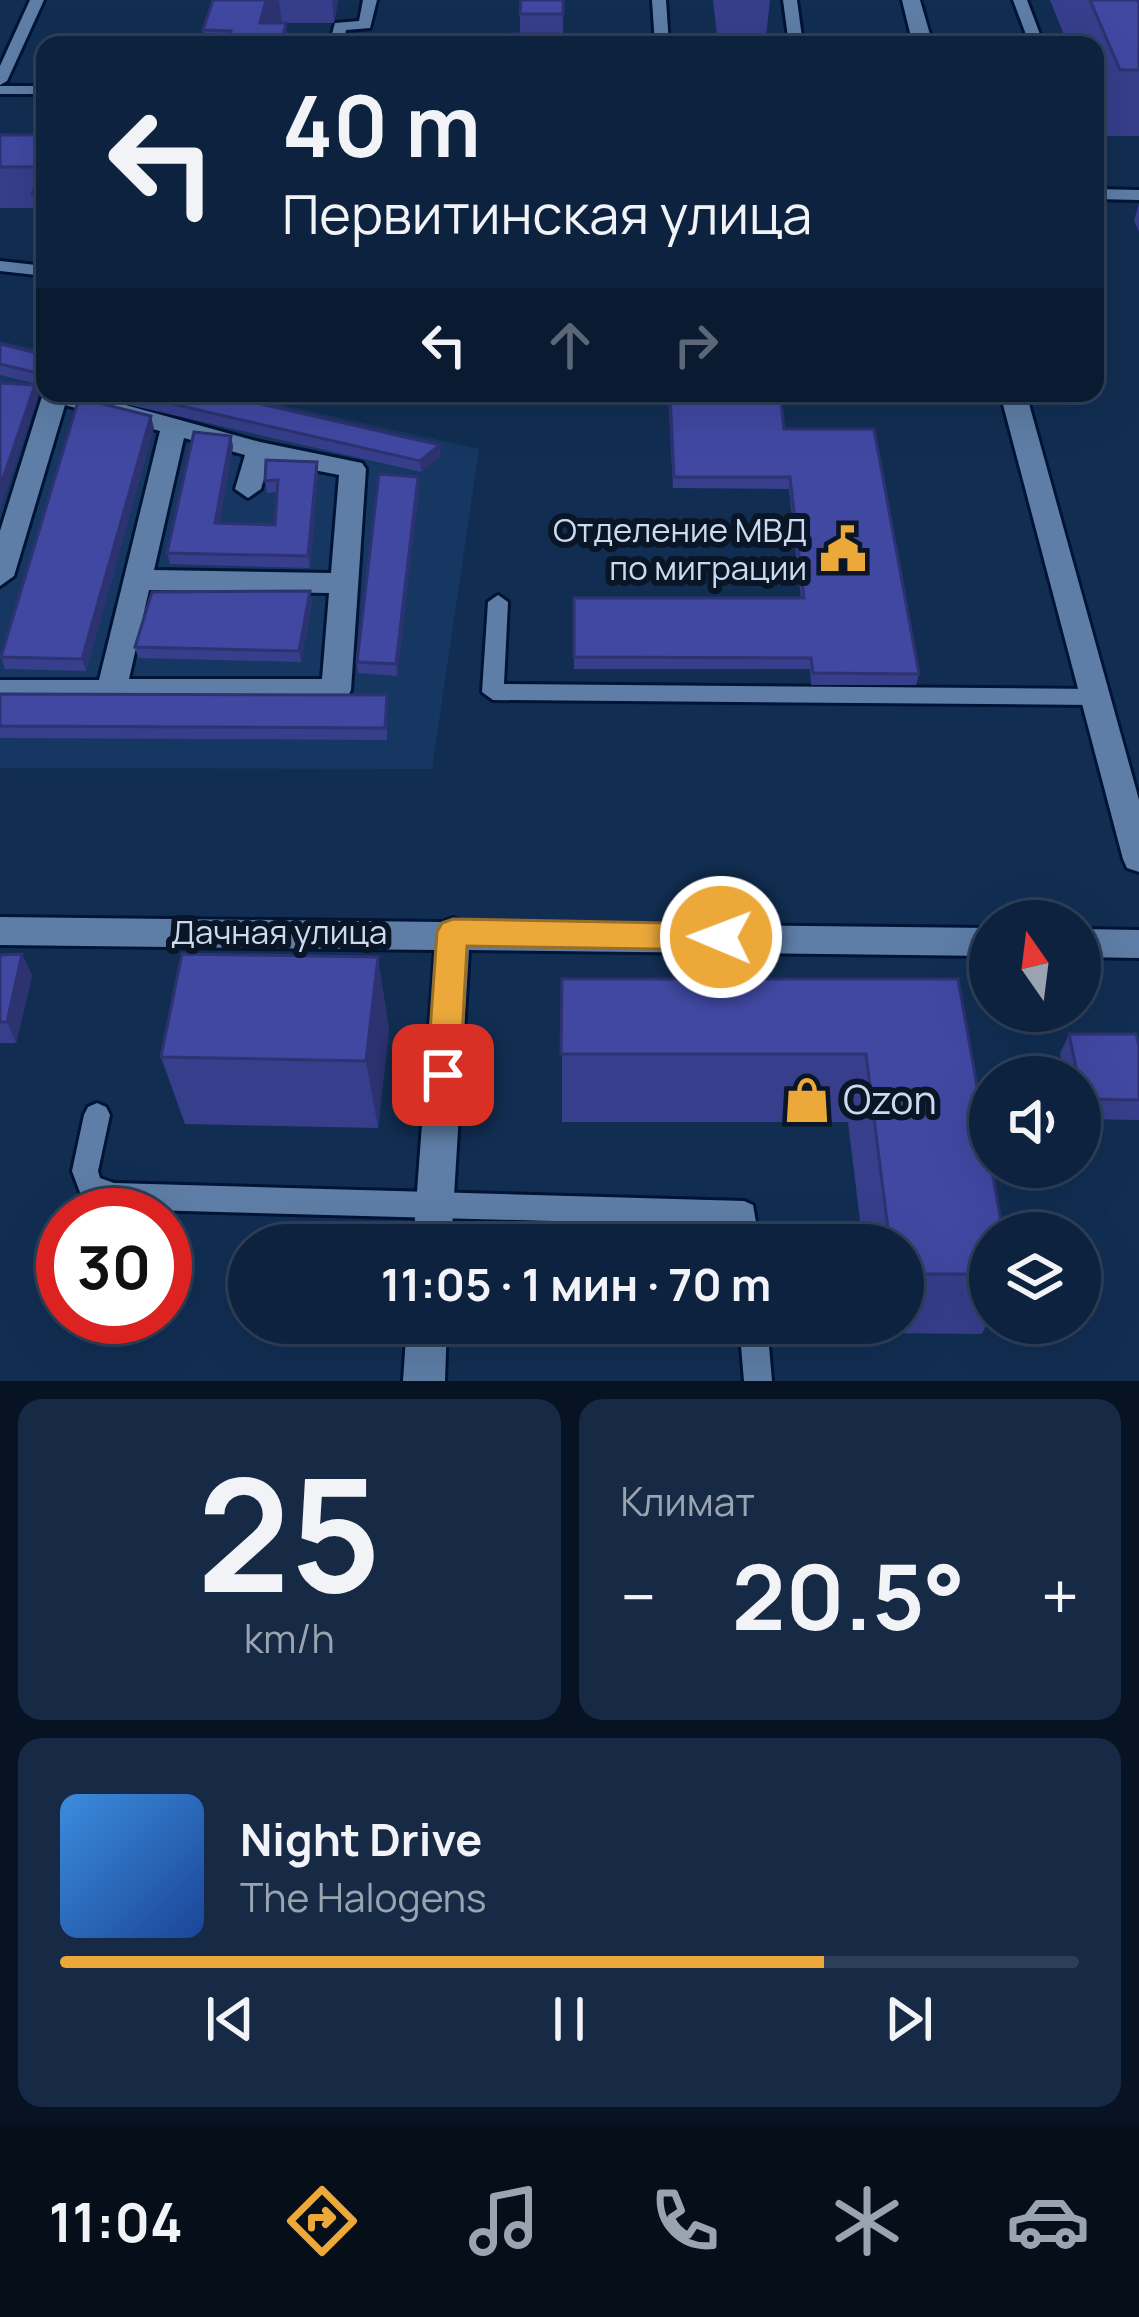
<!DOCTYPE html>
<html lang="ru">
<head>
<meta charset="utf-8">
<style>
	:root { --surface:#0d223e; --page:#162a45; --text:#f1f3f6; --muted:#9aa4b0; --line:#2d3f58; --accent:#eca93a }
	body { margin:0; font-family:Manrope,sans-serif; background:var(--page); color:var(--text); height:100vh; display:flex; flex-direction:column; font-size:45px; white-space:nowrap }
	* { box-sizing:border-box; margin:0 }
	p { font-size:39px; color:var(--muted) }
	.icon { flex:none; width:66px; height:66px; fill:none; stroke:currentColor; stroke-width:2; stroke-linecap:round; stroke-linejoin:round }
	.map { position:relative; height:1381px; overflow:hidden }
	.side { display:flex; flex-direction:column; gap:18px; padding:18px; background:#071322; flex:1 }
	.side>* { flex:none }
	.guide { position:absolute; left:36px; top:36px; width:1068px; height:366px; border-radius:24px; box-shadow:0 12px 48px #0002,0 0 0 3px var(--line); background:#0d223e; color:var(--text); overflow:hidden }
	.needle { width:78px; rotate:346deg }
	.fabs { position:absolute; left:969px; top:900px; display:grid; gap:24px }
	.fabs a { display:grid; place-items:center; width:132px; height:132px; border-radius:50%; background:var(--surface); box-shadow:0 12px 48px #0002,0 0 0 3px var(--line); font-size:60px }
	.speed { position:absolute; left:36px; top:1188px; display:flex; gap:24px; font-size:60px; font-weight:700; text-align:center }
	.speed>* { display:grid; place-content:center; width:156px; height:156px; border-radius:50%; background:var(--surface); box-shadow:0 12px 48px #0002,0 0 0 3px var(--line); line-height:1 }
	.speed .limit { border:18px solid #d22; background:#fff; color:#111 }
	.pin { position:absolute; display:grid; place-items:center; width:102px; height:102px; color:#fff; margin:-51px; border-radius:24px; box-shadow:0 6px 18px #0006 }
	.me { position:absolute; width:132px; margin:-66px; rotate:271deg; stroke-linejoin:round; filter:drop-shadow(0 0 9px #0008) }
	.turn { display:flex; align-items:center; gap:42px; height:252px; padding:0 48px; font-size:54px }
	.turn .icon { width:156px; height:156px; stroke-width:2.5 }
	.turn b { display:block; font-size:84px; line-height:102px }
	.lanes { display:flex; align-items:center; height:114px; padding:0 48px; background:#0003; justify-content:center; gap:60px; direction:ltr }
	.lanes .off { opacity:.35 }
	.big { font-size:90px; font-weight:700; line-height:1.1 }
	.side .widget { flex:1; display:flex; flex-direction:column; justify-content:center; gap:18px; min-width:0; padding:0 42px; border-radius:24px; background:var(--page) }
	.side .dial { align-items:center; gap:0 }
	.dial b { font-size:156px; line-height:1 }
	.song { display:flex; align-items:center; gap:36px }
	.cover { width:144px; height:144px; border-radius:18px; background:linear-gradient(135deg,hsl(210 70% 55%),hsl(220 70% 35%)) }
	.played { height:12px; border-radius:6px; background:linear-gradient(90deg,var(--accent) 75%,var(--line) 75%) }
	.keys { display:flex; justify-content:space-around; direction:ltr }
	.heat { display:flex; justify-content:space-between; align-items:center; font-size:66px; direction:ltr }
	.side .tiles { flex:1; display:grid; gap:18px; grid-template-columns:1fr 1fr }
	.widget:last-child { grid-column:span 2 }
	.trip { position:absolute; left:228px; top:1224px; width:696px; height:120px; border-radius:60px; background:var(--surface); box-shadow:0 12px 48px #0002,0 0 0 3px var(--line); font-weight:700; line-height:120px; text-align:center }
	.menu { display:flex; height:192px; justify-content:space-around; align-items:center; background:#050e19; color:var(--muted) }
	.menu .icon { width:84px; height:84px }
	.menu .on { color:var(--accent) }
	.menu b { font-size:54px; color:var(--text) }
	.map>svg:first-child { display:block }
</style>
</head>
<body>
<div class="map">
<svg width="1139" height="1381" viewBox="0 0 1139 1381">
	<rect width="100%" height="100%" fill="#112e52"/>
	<polygon fill="#163761" points="0,341 45,351 45,393 230,393 479,449 432,769 0,768"/>
	<g fill="none" stroke-linecap="round" stroke-linejoin="round">
		<defs>
			<g id="service">
				<polygon points="30,0 44,0 7,81 0,85 0,66"/>
				<polygon points="363,0 377,0 370,28 346,30 343,45 329,45 335,23 359,21"/>
				<polygon points="652,0 666,0 669,45 655,45"/>
				<polygon points="783,0 797,0 803,45 789,45"/>
				<polygon points="1013,0 1027,0 1044,45 1030,45"/>
				<rect x="0" y="86" width="45" height="8"/>
				<polygon points="1095,189 1139,190 1139,200 1095,199"/>
				<polygon points="0,261 45,266 45,276 0,271"/>
				<polygon points="498,595 508,602 504,684 1095,689 1106,697 1095,705 493,700 482,692 488,602"/>
				<polygon points="97,1103 106,1107 110,1115 98,1171 100,1178 114,1183 744,1201 753,1205 760,1245 732,1245 731,1226 113,1209 81,1195 72,1171 84,1115 88,1107"/>
				<polygon points="739,1323 767,1323 772,1381 744,1381"/>
			</g>
			<g id="minor">
				<path d="M45,387V393H82L260,442L362,463L366,469L351,690L347,698L0,702V680H99L160,431L65,405L14,576L0,586V531ZM184,438L245,455L235,489L248,498L261,489L269,461L339,475L331,573L154,570ZM149,590L329,593L322,679H129Z"/>
				<polygon points="0,917 442,922 453,918 465,922 990,928 990,956 469,950 451,1245 413,1245 435,950 0,945"/>
				<polygon points="1080,929 1139,930 1139,958 1080,957"/>
				<polygon points="407,1323 447,1323 445,1381 403,1381"/>
			</g>
			<g id="tertiary">
				<polygon points="902,0 920,0 933,45 913,45"/>
				<polygon points="1000,393 1026,393 1139,800 1139,872 1127,868 1123,859"/>
			</g>
		</defs>
		<use href="#service" stroke="#001436" stroke-width="6"/>
		<use href="#minor" stroke="#001436" stroke-width="6"/>
		<use href="#tertiary" stroke="#001436" stroke-width="6"/>
		<use href="#service" fill="#5e7ea7" fill-rule="evenodd"/>
		<use href="#minor" fill="#5e7ea7" fill-rule="evenodd"/>
		<use href="#tertiary" fill="#5e7ea7" fill-rule="evenodd"/>
	</g>
	<g fill="#373e8b">
		<polygon points="213,0 338,0 334,23 282,23 286,23 289,45 205,45 203,30"/>
		<polygon points="563,0 563,35 520,34 520,14"/>
		<polygon points="713,0 770,0 765,45 718,45"/>
		<polygon points="1050,0 1137,0 1139,3 1139,136 1103,136 1095,115 1095,45 1068,45"/>
		<polygon points="0,135 45,135 45,235 43,235 36,208 0,208"/>
		<polygon points="1139,204 1139,232 1134,220"/>
		<polygon points="0,344 45,355 45,386 0,375"/>
		<polygon points="77,393 213,393 441,456 421,472"/>
		<polygon points="668,393 780,393 784,429 919,674 916,685 811,685 810,669 574,669 574,598 801,598 789,489 673,488"/>
		<polygon points="154,428 86,671 5,669 1,657"/>
		<polygon points="231,436 233,447 219,523 275,525 277,492 267,493 265,481 318,473 310,568 170,564 167,553"/>
		<polygon points="418,477 419,488 397,676 358,673 357,662"/>
		<polygon points="310,591 312,602 301,662 138,658 135,647"/>
		<polygon points="0,694 387,695 387,740 0,738"/>
		<polygon points="22,954 32,976 16,1043 0,1043 0,955"/>
		<polygon points="562,979 958,979 990,1233 990,1318 982,1334 873,1333 872,1323 903,1323 903,1245 863,1245 848,1122 562,1122"/>
		<polygon points="389,1028 378,1128 185,1124 161,1057"/>
		<polygon points="1069,1034 1139,1046 1139,1120 1080,1119 1080,1077 1065,1077 1060,1054"/>
	</g>
	<g fill="#2d3271">
		<polygon points="266,0 279,0 283,32 260,23"/>
		<polygon points="332,0 338,0 334,23"/>
		<polygon points="286,23 289,45 281,45"/>
		<polygon points="35,385 38,397 0,510 0,487"/>
		<polygon points="151,416 154,428 86,671 82,659"/>
		<polygon points="231,436 233,447 217,535 215,523"/>
		<polygon points="440,445 441,456 421,472 420,461"/>
		<polygon points="317,462 318,473 310,568 308,556"/>
		<polygon points="418,477 419,488 397,676 396,664"/>
		<polygon points="310,591 312,602 301,662 299,651"/>
		<polygon points="22,954 32,976 16,1043 7,1022"/>
		<polygon points="378,957 389,1028 378,1128 366,1061"/>
	</g>
	<g fill="#4048a2" stroke="#2d3271" stroke-width="3">
		<polygon points="213,0 266,0 260,23 286,23 281,45 227,45 231,31 203,30"/>
		<polygon points="521,0 563,0 563,14 520,14"/>
		<polygon points="1090,0 1137,0 1139,3 1139,70 1120,70"/>
		<polygon points="512,34 556,34 555,45 511,45"/>
		<polygon points="0,135 45,135 45,194 32,194 42,167 0,167"/>
		<polygon points="0,344 45,355 45,375 0,364"/>
		<polygon points="0,383 35,385 0,487"/>
		<polygon points="125,393 213,393 440,445 420,461"/>
		<polygon points="670,393 780,393 784,429 874,429 919,674 813,673 811,658 574,657 574,598 804,598 790,477 674,477"/>
		<polygon points="79,398 151,416 82,659 1,657"/>
		<polygon points="194,432 231,436 215,523 275,525 278,480 265,481 266,460 317,462 308,556 167,553"/>
		<polygon points="379,474 418,477 396,664 357,662"/>
		<polygon points="310,591 299,651 135,647 152,592"/>
		<polygon points="0,694 387,695 385,728 0,726"/>
		<polygon points="22,954 7,1022 0,1022 0,955"/>
		<polygon points="182,954 378,957 366,1061 161,1057"/>
		<polygon points="562,979 958,979 1003,1233 990,1233 990,1274 903,1274 903,1245 890,1245 866,1054 561,1054"/>
		<polygon points="1069,1034 1136,1034 1139,1046 1139,1100 1083,1099 1080,1077 1078,1077"/>
	</g>
	<polygon fill="#eca93a" stroke="#996e26" stroke-width="3" points="453,919 721,924 732,928 737,937 732,946 721,950 467,946 460,1075 455,1085 443,1090 432,1085 427,1075 437,932 442,923"/>
	<defs>
		<symbol id="civic-bare" viewBox="-9 -9 18 18"><path d="M-.6-6.5H3V-4.5H.6V-3L4-1V1h2V6H-6V1h2V-1L-.6-3ZM-1.2 2.5V6h2.4V2.5Z" fill="#eca93a" stroke="#0a1626" stroke-width="2.5" paint-order="stroke"/></symbol>
		<symbol id="shop-bare" viewBox="-9 -9 18 18"><path d="M-5-2.5h2.3a2.7 3.5 0 0 1 5.4 0H5L5.5 6h-11ZM-1.5-2.5h3a1.5 2.3 0 0 0-3 0Z" fill="#eca93a" stroke="#0a1626" stroke-width="2.5" paint-order="stroke"/></symbol>
	</defs>
	<g fill-rule="evenodd">
		<use href="#civic-bare" x="810" y="516" width="66" height="66"/>
		<use href="#shop-bare" x="774" y="1067" width="66" height="66"/>
	</g>
	<g text-anchor="middle" stroke-width="12" stroke-linejoin="round" paint-order="stroke">
		<g font-size="33" fill="#c9daf1" stroke="#0a1626" text-anchor="end">
			<text x="807" y="542">Отделение МВД<tspan x="807" dy="38">по миграции</tspan></text>
		</g>
		<g font-size="33" fill="#c9daf1" stroke="#0a1626">
			<text x="279" y="944">Дачная улица</text>
		</g>
		<g font-size="39" fill="#c9daf1" stroke="#0a1626" text-anchor="start">
			<text x="843" y="1114">Ozon</text>
		</g>
	</g>
</svg>
<div class="fabs">
<a><svg class="needle" viewBox="-14 -14 28 28"><path d="M0-13l5 13h-10z" fill="#e53935"/><path d="M0 13l5-13h-10z" fill="#9aa4b0"/></svg></a>
<a><svg class="icon" aria-label="sound" viewBox="0 0 24 24"><path d="M4 9h4l5-4v14l-5-4H4zM17 9q2 3 0 6"/></svg></a>
<a><svg class="icon" aria-label="layers" viewBox="0 0 24 24"><path d="M12 4l9 5-9 5-9-5zM3 14l9 5 9-5"/></svg></a>
</div>
<div class="speed"><div class="limit">30</div></div>
<div class="pin" style="left:443px;top:1075px;background:#d93025"><svg class="icon" aria-label="arrive" viewBox="0 0 24 24"><path d="M6 21V4h12l-3 4 3 4H6"/></svg></div>
<svg class="me" style="left:721px;top:937px" viewBox="-20 -20 40 40"><circle r="17" fill="#eca93a" stroke="#fff" stroke-width="3"/><path d="M0-11L8 9 0 5-8 9z" fill="#fff"/></svg>
<div class="trip">11:05 · 1 мин · 70 m</div>
<div class="guide">
<div class="turn"><svg class="icon" aria-label="left" viewBox="0 0 24 24"><path d="M17 20v-9H6M10 6l-5 5 5 5"/></svg><div><b>40 m</b>Первитинская улица</div></div>
<div class="lanes"><svg class="icon" aria-label="left" viewBox="0 0 24 24"><path d="M17 20v-9H6M10 6l-5 5 5 5"/></svg><svg class="icon off" aria-label="ahead" viewBox="0 0 24 24"><path d="M12 20V5M6 11l6-6 6 6"/></svg><svg class="icon off" aria-label="right" viewBox="0 0 24 24"><path d="M7 20v-9h11M14 6l5 5-5 5"/></svg></div>
</div>
</div>
<section class="side">
<div class="tiles">
<div class="widget dial"><b>25</b><p>km/h</p></div>
<div class="widget"><p>Климат</p>
<div class="heat"><a>−</a><b class="big">20.5°</b><a>+</a></div>
</div>
<div class="widget">
<div class="song"><i class="cover"></i><div><b>Night Drive</b><p>The Halogens</p></div></div>
<div class="played"></div>
<div class="keys"><svg class="icon" aria-label="previous" viewBox="0 0 24 24"><path d="M18 5L8 12l10 7zM5 5v14"/></svg><svg class="icon" aria-label="pause" viewBox="0 0 24 24"><path d="M8 5v14M16 5v14"/></svg><svg class="icon" aria-label="next" viewBox="0 0 24 24"><path d="M6 5l10 7-10 7zM19 5v14"/></svg></div>
</div>
</div>
</section>
<nav class="menu">
<b>11:04</b>
<svg class="icon on" aria-label="directions" viewBox="0 0 24 24"><path d="M12 3l9 9-9 9-9-9zM9 14v-3h6M13 9l2 2-2 2"/></svg>
<svg class="icon" aria-label="music" viewBox="0 0 24 24"><path d="M9 18V5l10-2v13"/><circle cx="6" cy="18" r="3"/><circle cx="16" cy="16" r="3"/></svg>
<svg class="icon" aria-label="phone" viewBox="0 0 24 24"><path d="M5 4h4l2 5-3 2q2 4 5 5l2-3 5 2v4C11 20 4 13 5 4z"/></svg>
<svg class="icon" aria-label="climate" viewBox="0 0 24 24"><path d="M12 3v18M4 7l16 10M4 17L20 7"/></svg>
<svg class="icon" aria-label="car" viewBox="0 0 24 24"><path d="M5 17H2v-5l4-1 3-4h7l3 4 3 1v5h-3M9 17h6M6 11h13"/><circle cx="7" cy="17" r="2"/><circle cx="17" cy="17" r="2"/></svg>
</nav>
</body>
</html>
